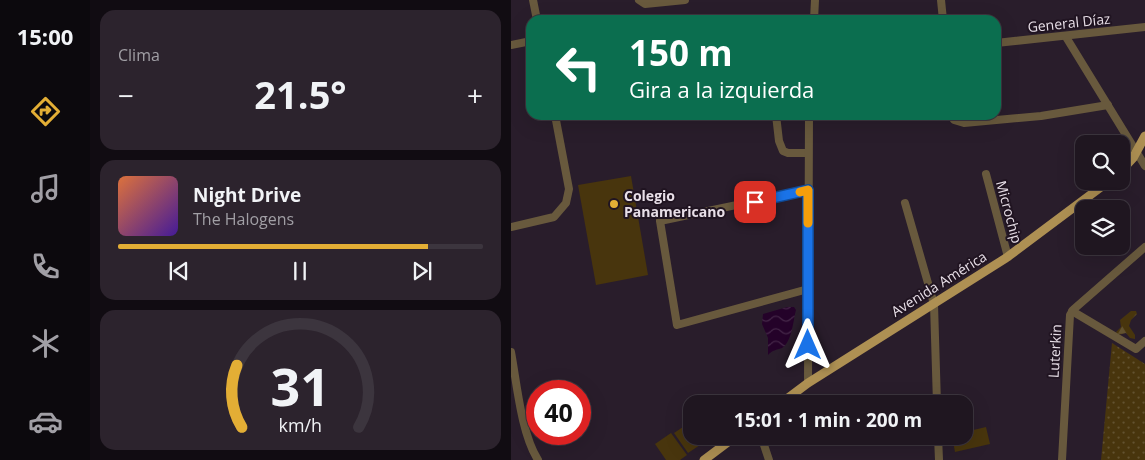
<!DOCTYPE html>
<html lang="es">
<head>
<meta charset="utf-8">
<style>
	:root { --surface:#1f1620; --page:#2c232d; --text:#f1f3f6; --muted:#a19fa5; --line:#3c353e; --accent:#e3ae35 }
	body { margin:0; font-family:"Open Sans",sans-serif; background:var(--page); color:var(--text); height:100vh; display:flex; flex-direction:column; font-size:19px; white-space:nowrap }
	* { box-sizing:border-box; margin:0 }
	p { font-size:16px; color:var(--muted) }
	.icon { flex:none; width:28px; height:28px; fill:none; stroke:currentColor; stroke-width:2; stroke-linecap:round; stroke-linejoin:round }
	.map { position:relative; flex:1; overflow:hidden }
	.panel { display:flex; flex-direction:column; gap:10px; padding:10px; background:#110c12; width:421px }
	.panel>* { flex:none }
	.banner { position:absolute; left:15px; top:15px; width:475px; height:105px; border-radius:15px; box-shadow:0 5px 20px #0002,0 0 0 1px var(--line); background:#0b6e4f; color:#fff; overflow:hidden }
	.tools { position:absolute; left:564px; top:135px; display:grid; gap:10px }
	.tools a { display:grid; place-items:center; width:55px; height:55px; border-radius:10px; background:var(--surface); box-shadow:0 5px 20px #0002,0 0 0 1px var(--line); font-size:25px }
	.speed { position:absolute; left:15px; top:380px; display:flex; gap:10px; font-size:25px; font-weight:700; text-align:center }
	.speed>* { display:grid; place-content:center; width:65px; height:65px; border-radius:50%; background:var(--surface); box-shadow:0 5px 20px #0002,0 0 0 1px var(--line); line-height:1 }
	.speed .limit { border:8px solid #d22; background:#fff; color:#111 }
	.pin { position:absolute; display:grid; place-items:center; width:42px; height:42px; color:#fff; margin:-21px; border-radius:10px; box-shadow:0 2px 8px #0006 }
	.me { position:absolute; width:55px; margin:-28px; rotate:0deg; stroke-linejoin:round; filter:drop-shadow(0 0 4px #0008) }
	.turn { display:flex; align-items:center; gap:18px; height:105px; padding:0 20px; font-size:22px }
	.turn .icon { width:65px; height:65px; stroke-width:2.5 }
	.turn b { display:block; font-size:35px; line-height:42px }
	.big { font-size:38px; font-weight:700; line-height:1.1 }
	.panel .card { flex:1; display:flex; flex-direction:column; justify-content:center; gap:8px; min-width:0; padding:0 18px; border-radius:15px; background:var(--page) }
	.panel .dial { align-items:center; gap:0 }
	.dial svg { height:130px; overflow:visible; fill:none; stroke:var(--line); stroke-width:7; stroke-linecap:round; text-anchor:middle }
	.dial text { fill:var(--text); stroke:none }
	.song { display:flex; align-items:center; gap:15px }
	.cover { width:60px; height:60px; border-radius:8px; background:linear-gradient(135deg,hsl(20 70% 55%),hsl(260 70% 35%)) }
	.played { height:5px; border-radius:2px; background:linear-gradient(90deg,var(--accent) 85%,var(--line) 85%) }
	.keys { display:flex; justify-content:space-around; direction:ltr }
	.heat { display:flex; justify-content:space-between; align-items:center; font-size:28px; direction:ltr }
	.trip { position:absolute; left:172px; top:395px; width:290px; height:50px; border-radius:15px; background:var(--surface); box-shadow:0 5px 20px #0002,0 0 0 1px var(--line); font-weight:700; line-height:50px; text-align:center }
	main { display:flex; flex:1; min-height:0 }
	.dock { display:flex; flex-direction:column; width:90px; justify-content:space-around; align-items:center; background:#0c090d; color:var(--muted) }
	.dock .icon { width:35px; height:35px }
	.dock .on { color:var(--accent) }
	.dock b { font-size:22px; color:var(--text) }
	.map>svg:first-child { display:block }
</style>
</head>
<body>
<main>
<nav class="dock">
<b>15:00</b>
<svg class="icon on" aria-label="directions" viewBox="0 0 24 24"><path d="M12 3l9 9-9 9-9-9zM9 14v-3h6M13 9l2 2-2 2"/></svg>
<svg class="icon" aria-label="music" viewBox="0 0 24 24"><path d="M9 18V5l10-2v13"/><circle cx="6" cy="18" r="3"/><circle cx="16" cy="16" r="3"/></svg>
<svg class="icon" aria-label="phone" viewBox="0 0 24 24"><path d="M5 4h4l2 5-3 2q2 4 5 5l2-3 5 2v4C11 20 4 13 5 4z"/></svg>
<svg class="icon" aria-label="climate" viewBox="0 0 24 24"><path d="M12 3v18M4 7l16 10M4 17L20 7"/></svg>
<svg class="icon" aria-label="car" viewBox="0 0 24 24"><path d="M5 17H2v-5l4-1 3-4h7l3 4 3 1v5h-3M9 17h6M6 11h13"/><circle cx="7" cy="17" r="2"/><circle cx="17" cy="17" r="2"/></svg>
</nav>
<section class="panel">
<div class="card"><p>Clima</p>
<div class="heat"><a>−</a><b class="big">21.5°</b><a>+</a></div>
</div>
<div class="card">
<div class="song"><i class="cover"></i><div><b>Night Drive</b><p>The Halogens</p></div></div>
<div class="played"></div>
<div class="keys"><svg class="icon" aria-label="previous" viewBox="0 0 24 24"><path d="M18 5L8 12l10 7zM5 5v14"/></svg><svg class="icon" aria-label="pause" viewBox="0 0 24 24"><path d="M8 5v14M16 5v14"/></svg><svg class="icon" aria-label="next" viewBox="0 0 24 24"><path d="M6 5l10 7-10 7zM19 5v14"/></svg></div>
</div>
<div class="card dial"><svg viewBox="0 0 100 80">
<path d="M14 69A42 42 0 1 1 86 69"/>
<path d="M14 69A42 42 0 0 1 11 31" stroke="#e3ae35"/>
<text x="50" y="56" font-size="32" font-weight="700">31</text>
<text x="50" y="72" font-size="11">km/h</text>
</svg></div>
</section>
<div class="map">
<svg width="634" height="460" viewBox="0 0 634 460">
	<defs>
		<pattern id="forest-firs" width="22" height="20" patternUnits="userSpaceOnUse" patternTransform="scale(1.25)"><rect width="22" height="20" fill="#48350d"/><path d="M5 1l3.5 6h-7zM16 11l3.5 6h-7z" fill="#625230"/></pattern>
		<pattern id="park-dots" width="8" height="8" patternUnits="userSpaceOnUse" patternTransform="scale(1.25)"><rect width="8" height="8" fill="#48350d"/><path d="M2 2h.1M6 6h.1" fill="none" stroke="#625230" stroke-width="1.8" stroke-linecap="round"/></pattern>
		<pattern id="water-waves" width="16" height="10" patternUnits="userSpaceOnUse" patternTransform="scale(1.25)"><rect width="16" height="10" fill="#240229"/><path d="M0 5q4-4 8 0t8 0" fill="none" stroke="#442648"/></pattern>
	</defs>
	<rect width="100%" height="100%" fill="#291d2b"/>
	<g fill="#48350d">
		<polygon points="120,176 137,275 85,285 67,185"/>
		<polygon points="178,423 181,428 181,436 187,436 192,443 177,453 163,433"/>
		<polygon points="475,427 479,444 444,452 441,436 454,436 454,432"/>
		<polygon points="160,433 176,455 169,460 155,460 144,444"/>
	</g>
	<polygon fill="url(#forest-firs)" points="620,311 625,311 626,314 620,320 618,326 624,335 624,339 619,338 615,333 607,335 605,332 610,327 609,320"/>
	<polygon fill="url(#park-dots)" points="601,343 634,364 634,460 590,460"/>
	<path fill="url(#water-waves)" d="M276,307H283L285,310C282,321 281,342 271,348C265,350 262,350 257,355V338L251,324L252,314Z"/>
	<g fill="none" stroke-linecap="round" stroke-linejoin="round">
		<g stroke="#68593d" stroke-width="8">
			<polyline points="22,0 26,20"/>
			<polyline points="128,0 134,4 174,0"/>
			<polyline points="430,0 432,20"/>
			<polyline points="303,20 304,0"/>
			<polyline points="555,37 634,166"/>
			<polyline points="485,43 634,27"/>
			<polyline points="0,45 20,41"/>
			<polyline points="265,115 268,141 272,151 277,153 297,153"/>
			<polyline points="440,115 443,120 453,123 530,116 597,105"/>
			<polyline points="475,174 497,257"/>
			<polyline points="394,203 423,304 426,404"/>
			<polyline points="0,227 43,217 55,203 58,189 44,115"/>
			<polyline points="297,289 166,325 149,221 297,190"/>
			<polyline points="561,311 625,349 634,341"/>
			<path d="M0,352C6,384 10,433 27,460"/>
			<polyline points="297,383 298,115"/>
			<polyline points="250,436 258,460"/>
			<polyline points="427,436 428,460"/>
			<polyline points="551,460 559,315 563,309 634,247"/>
		</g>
		<g stroke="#ae9053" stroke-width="9">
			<polyline points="610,171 622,158 634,136"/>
			<polyline points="269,404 297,383 495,258 598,181"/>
			<polyline points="193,460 225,436"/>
		</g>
	</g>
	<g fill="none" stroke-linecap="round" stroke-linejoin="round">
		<defs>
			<polyline id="route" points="244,202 297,190 297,345"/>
		</defs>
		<use href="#route" stroke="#114b97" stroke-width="12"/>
		<use href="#route" stroke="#1a73e8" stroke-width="9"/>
		<polyline stroke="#f59e0b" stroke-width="9" points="289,192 297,190 297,223"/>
	</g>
	<circle fill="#e3ae35" stroke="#201421" stroke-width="2" cx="103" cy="204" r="5"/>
	<g text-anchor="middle" stroke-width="4" stroke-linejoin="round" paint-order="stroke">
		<g font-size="14" fill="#e8dfe8" stroke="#201421">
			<text transform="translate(558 23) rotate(-6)" y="5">General Díaz</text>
			<text transform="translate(498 212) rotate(75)" y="5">Microchip</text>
			<text transform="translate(428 284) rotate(-32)" y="5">Avenida América</text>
			<text transform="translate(544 351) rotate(-87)" y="5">Luterkin</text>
		</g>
		<g font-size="14" font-weight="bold" fill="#e8dfe8" stroke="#201421" text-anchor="start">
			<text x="113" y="201">Colegio<tspan x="113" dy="16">Panamericano</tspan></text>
		</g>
	</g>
</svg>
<div class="tools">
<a><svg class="icon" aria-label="search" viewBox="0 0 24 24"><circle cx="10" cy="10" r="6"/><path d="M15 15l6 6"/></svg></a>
<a><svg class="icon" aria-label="layers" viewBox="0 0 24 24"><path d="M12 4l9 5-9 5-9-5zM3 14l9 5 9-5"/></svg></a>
</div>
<div class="speed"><div class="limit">40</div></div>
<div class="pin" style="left:244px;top:202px;background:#d93025"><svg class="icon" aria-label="arrive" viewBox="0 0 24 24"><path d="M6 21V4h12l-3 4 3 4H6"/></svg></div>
<svg class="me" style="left:297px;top:345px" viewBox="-20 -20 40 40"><path d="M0-17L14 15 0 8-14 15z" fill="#1a73e8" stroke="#fff" stroke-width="4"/></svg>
<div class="trip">15:01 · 1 min · 200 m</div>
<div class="banner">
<div class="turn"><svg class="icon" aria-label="left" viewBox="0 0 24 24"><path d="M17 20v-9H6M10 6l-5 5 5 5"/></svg><div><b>150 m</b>Gira a la izquierda</div></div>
</div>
</div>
</main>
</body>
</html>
